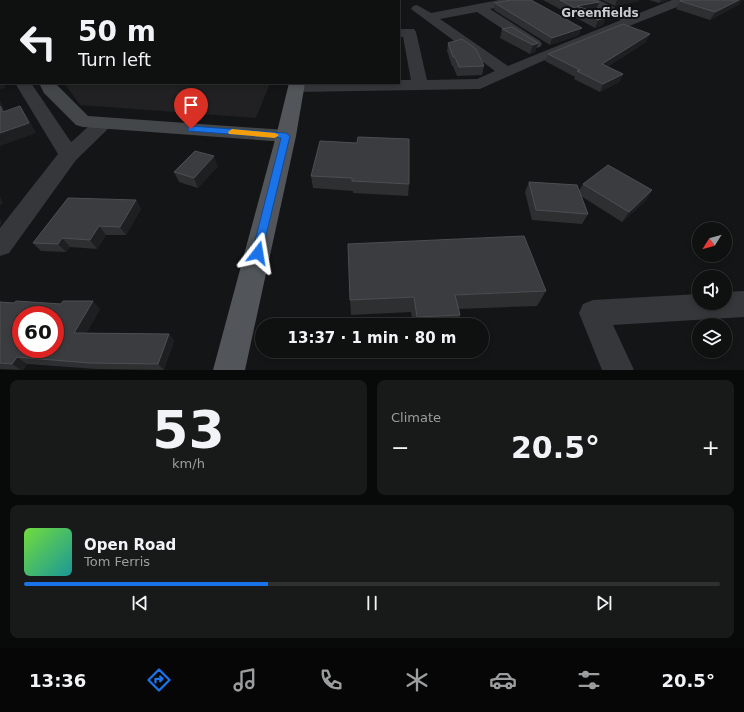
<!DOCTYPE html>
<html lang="en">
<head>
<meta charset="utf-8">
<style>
	:root { --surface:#0f1010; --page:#181919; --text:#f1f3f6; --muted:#9b9d9f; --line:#2f3030; --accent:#1a73e8 }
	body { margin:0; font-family:"DejaVu Sans",sans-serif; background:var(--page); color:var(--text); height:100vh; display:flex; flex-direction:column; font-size:15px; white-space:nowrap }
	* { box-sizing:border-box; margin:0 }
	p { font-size:13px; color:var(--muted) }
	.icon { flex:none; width:22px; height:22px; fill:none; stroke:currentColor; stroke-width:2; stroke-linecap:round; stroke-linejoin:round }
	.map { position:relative; height:370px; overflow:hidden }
	.sheet { display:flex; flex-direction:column; gap:10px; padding:10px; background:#080909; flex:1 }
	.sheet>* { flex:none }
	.hud { position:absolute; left:0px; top:0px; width:400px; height:84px; box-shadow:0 2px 6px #0003,0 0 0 1px var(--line); background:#0f1010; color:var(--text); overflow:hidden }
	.needle { width:26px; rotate:233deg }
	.fabs { position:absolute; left:692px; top:222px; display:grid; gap:8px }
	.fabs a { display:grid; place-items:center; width:40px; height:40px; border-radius:50%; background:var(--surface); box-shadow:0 2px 6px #0003,0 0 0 1px var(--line); font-size:20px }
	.speed { position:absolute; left:12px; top:306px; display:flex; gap:8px; font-size:20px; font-weight:700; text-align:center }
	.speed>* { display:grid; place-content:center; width:52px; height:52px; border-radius:50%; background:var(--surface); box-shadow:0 2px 6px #0003,0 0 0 1px var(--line); line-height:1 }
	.speed .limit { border:6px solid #d22; background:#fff; color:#111 }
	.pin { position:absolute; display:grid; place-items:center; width:34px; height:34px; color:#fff; margin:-41px -17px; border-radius:50% 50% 50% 0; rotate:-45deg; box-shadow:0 0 4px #0007 }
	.pin .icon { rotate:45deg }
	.me { position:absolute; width:44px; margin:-22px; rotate:14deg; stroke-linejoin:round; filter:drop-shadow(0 0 3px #0008) }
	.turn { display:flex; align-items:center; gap:14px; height:84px; padding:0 12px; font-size:18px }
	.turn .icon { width:52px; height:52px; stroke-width:2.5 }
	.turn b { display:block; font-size:28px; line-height:34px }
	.big { font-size:30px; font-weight:700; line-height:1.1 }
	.sheet .tile { flex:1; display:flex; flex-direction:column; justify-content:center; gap:6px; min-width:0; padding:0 14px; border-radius:8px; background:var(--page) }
	.sheet .dial { align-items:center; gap:0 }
	.dial b { font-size:52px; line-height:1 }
	.song { display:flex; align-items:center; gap:12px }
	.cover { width:48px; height:48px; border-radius:6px; background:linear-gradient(135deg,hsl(100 70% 55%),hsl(180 70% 35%)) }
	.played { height:4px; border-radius:2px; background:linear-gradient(90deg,var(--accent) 35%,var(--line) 35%) }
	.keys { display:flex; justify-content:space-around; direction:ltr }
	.heat { display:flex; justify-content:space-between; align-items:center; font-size:22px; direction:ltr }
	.sheet .tiles { flex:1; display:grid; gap:10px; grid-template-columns:1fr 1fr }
	.tile:last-child { grid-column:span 2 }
	.trip { position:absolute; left:255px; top:318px; width:234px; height:40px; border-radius:20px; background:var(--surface); box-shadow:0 2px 6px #0003,0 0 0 1px var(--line); font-weight:700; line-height:40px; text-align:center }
	.menu { display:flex; height:64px; justify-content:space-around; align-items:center; background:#060606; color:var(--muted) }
	.menu .icon { width:28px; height:28px }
	.menu .selected { color:var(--accent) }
	.menu b { font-size:18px; color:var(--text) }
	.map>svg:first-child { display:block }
</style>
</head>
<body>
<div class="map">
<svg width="744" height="370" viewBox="0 0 744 370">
	<rect width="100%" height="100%" fill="#141516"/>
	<polygon fill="#212123" points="64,83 270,83 256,118 80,105"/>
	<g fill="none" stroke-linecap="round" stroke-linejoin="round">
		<g fill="#36373a" fill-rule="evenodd">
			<polygon points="499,0 524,0 522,3 490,9 540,41 542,44 540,47 535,48 530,47 477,12 440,19 508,66 621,20 585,3 583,0 599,0 632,16 672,0 689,0 687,3 554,56 480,89 296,92 290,91 288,87 292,83 399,83 399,80 411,80 403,37 399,37 399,29 414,29 416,32 427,80 477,79 495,71 411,9 413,6 417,5 431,13"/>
			<rect x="0" y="43" width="1" height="9"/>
			<path d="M15,83H31L71,142C83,133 95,115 112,119L114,123L76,160L9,253L0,256V228L58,154Z"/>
			<polygon points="744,291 744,317 613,325 634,370 602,370 579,313 583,304 593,300 699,294 699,303 725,303 725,292"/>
		</g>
		<g fill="#44474a" fill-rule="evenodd">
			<polygon points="0,0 5,1 1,1 1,9"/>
			<polygon points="39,83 55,83 88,116 286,130 293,132 296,136 293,140 286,142 83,127 76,125 44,93"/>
		</g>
		<polygon fill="#525559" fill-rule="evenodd" points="289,83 305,83 296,136 245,370 213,370 276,136"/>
	</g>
	<g fill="#2e2f31">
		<polygon points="543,0 594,0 599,2 596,10 590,11 603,25 595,28"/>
		<polygon points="602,0 639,0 639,1 615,6"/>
		<polygon points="649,0 668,0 659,3"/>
		<polygon points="680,1 740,4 710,20 676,9"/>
		<polygon points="495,3 579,35 550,45 494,10"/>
		<polygon points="502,29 538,43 535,52 530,54 500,38"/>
		<polygon points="646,42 607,67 623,74 619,82 600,92 574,79 575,77 545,61 548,54"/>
		<polygon points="448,43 484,66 482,75 457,76 453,66 452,66 447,51"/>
		<polygon points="357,143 409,184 408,196 353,193 353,191 313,188 311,176"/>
		<polygon points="218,166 198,188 179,182 174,172"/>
		<polygon points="529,182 579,191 583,184 652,190 646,200 622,222 581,196 588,214 582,224 532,220 525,192"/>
		<polygon points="136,200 141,209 126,235 106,235 97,249 70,247 66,252 41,251 33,243"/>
		<polygon points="546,291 537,306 458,309 460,315 457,325 413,325 411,312 351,315 350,300"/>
		<polygon points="0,302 100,309 86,333 169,334 174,341 164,370 97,369 27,364 23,370 0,369"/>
	</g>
	<g fill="#1e1f20">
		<polygon points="174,0 218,0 218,1 170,1"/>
		<polygon points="617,0 639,0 639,1 615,6"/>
		<polygon points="661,0 668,0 659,3"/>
		<polygon points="739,0 743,0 740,4 710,20 715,12"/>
		<polygon points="599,2 596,10 583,12 577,6"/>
		<polygon points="607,17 603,25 595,28 598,20"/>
		<polygon points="582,28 579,35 550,45 552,38"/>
		<polygon points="650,34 646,42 599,72 602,64"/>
		<polygon points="538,43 535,52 530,54 533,45"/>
		<polygon points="623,74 619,82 600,92 603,84"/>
		<polygon points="0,78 1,80 1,83 3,83 6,88 0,89"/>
		<polygon points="0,100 10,122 3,112 0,106"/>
		<polygon points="20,106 27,116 36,133 0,146 0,133"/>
		<polygon points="214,156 218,166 198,188 194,178"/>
		<polygon points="652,190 646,200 622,222 629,212"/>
		<polygon points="0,196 3,204 0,205"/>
		<polygon points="136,200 141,209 126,235 120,227"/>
		<polygon points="0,218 2,223 0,226"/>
		<polygon points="99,226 106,235 97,249 90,240"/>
		<polygon points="62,238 70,247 66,252 58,244"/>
		<polygon points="93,301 100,309 82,341 74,333"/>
		<polygon points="169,334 174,341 164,370 158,364"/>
		<polygon points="17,357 27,364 23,370 21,370 12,364"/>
	</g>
	<g fill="#3b3c3f" stroke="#4c4e51" fill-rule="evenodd">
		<polygon points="23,0 174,0 170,1 23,1"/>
		<polygon points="511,0 531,0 582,28 552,38 495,3"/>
		<polygon points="560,0 594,0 599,2 577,6 607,17 598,20"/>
		<polygon points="683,0 739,0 715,12 680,1"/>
		<polygon points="623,24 650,34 602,64 623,74 603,84 577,71 580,70 548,54"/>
		<polygon points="512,27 538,43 533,45 502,29"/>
		<polygon points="462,39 476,49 484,66 459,67 455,57 453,57 448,43"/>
		<polygon points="0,106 3,112 20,106 29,123 0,133"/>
		<polygon points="358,137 409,139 409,184 352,181 352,178 311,176 320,141 357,143"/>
		<polygon points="195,151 214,156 194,178 174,172"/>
		<polygon points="608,165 652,190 629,212 583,184"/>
		<polygon points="529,182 577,185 588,214 536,210"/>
		<polygon points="68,198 136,200 120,227 99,226 90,240 62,238 58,244 33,243"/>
		<polygon points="524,236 546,291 455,295 460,315 417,317 414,297 350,300 348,244"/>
		<path d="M16,301L61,304L63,301H93L74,333L169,334L158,364L89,363L17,357L12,364L0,363V302L14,303ZM21,315H55V349H21Z"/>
	</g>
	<polygon fill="#1a73e8" stroke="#114b97" points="191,126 286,133 290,136 261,256 258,257 254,256 252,253 281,138 188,131 188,127"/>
	<polygon fill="#f59e0b" points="232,129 275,133 279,135 275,138 229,134 228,132"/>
	<g text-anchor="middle" stroke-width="4" stroke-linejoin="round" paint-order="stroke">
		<g font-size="12" font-weight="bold" fill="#c8ccd1" stroke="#0f1011">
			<text x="600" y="17">Greenfields</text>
		</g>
	</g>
</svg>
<div class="fabs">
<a><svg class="needle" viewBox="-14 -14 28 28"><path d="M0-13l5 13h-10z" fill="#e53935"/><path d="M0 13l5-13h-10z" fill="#9b9d9f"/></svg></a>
<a><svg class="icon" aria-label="sound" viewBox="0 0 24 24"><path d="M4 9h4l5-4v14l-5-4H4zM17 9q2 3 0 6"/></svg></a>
<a><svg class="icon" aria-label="layers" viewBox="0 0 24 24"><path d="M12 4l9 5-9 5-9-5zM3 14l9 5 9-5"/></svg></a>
</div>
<div class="speed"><div class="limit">60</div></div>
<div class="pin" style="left:191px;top:129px;background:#d93025"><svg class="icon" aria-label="arrive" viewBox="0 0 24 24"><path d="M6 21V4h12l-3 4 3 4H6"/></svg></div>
<svg class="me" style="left:258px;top:253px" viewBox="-20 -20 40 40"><path d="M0-17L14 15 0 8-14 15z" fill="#1a73e8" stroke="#fff" stroke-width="4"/></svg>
<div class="trip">13:37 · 1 min · 80 m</div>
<div class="hud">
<div class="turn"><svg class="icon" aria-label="left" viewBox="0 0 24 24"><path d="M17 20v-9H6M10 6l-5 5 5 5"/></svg><div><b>50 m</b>Turn left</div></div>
</div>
</div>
<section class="sheet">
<div class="tiles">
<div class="tile dial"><b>53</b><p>km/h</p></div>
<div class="tile"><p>Climate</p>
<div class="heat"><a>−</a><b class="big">20.5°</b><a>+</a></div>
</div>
<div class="tile">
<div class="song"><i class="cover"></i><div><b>Open Road</b><p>Tom Ferris</p></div></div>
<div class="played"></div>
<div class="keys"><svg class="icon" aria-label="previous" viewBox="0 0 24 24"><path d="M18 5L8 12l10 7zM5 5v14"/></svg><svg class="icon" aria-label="pause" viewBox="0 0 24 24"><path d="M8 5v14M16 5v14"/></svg><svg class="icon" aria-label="next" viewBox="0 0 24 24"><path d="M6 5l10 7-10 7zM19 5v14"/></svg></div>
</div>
</div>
</section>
<nav class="menu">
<b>13:36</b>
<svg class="icon selected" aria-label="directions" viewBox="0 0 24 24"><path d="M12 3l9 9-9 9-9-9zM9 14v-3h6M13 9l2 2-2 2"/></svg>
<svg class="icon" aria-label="music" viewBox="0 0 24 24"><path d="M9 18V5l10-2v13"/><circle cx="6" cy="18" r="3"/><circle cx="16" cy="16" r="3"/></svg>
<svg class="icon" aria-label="phone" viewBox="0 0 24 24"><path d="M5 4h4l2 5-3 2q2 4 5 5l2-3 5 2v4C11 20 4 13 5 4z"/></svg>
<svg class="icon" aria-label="climate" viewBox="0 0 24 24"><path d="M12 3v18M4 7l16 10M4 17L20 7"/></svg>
<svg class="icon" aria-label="car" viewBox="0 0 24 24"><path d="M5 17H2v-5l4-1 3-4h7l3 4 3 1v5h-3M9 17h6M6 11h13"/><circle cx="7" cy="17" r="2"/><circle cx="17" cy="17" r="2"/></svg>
<svg class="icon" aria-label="filters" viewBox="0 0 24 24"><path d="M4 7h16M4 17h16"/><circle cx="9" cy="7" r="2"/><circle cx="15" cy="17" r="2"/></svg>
<b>20.5°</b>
</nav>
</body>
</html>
